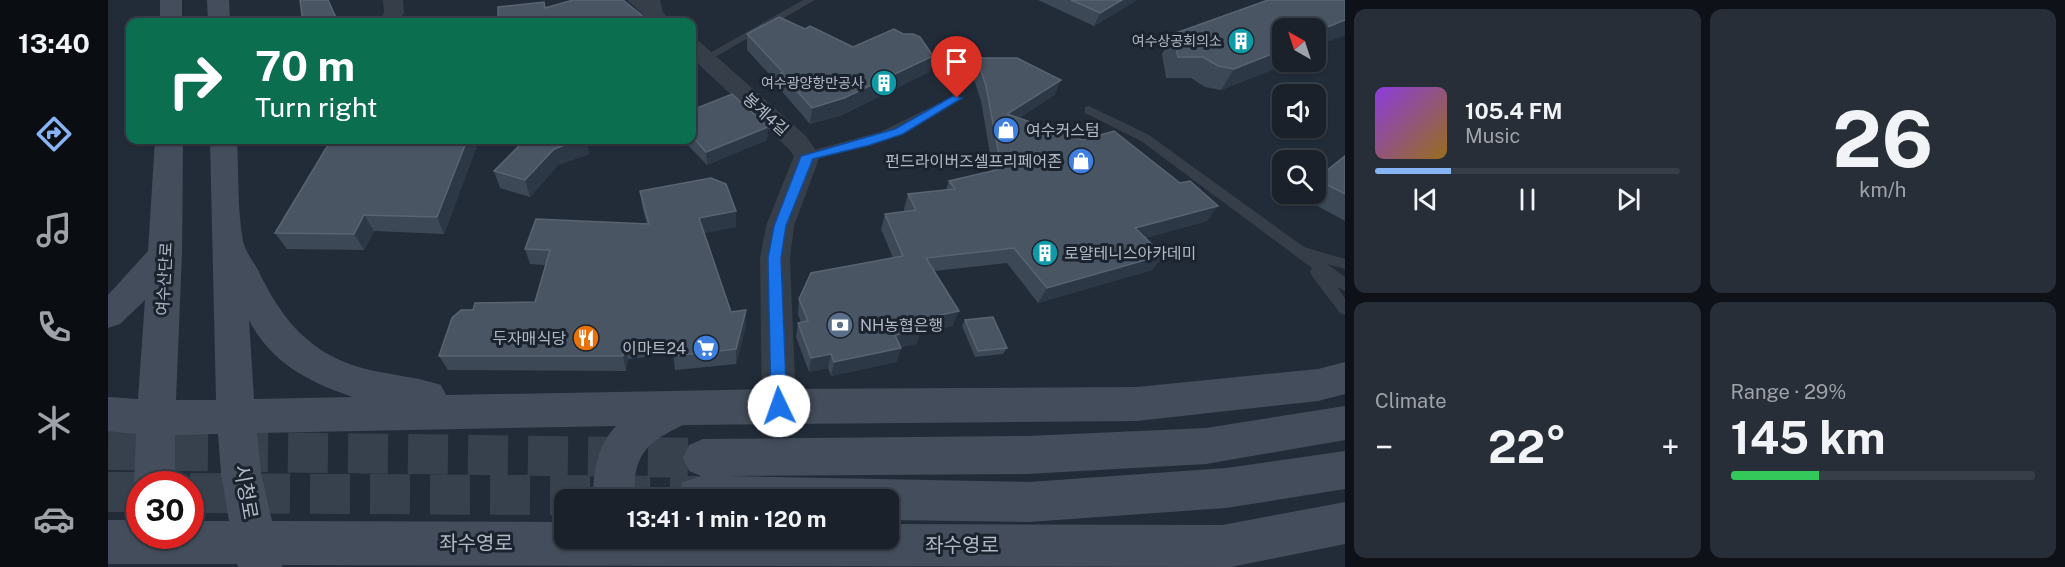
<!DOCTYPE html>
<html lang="en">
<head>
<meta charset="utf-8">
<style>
	:root { --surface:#1a212b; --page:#272e37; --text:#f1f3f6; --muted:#9fa3a9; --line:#383e47; --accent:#86b4f4 }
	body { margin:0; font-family:"Public Sans","Noto Sans KR",sans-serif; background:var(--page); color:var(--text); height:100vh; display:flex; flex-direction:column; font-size:22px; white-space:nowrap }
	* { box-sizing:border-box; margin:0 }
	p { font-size:20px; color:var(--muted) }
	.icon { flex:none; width:33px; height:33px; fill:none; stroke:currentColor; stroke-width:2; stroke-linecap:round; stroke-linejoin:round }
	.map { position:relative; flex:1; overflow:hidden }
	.details { display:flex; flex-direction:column; gap:9px; padding:9px; background:#0e1218; width:720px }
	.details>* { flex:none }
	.banner { position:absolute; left:18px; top:18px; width:570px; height:126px; border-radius:12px; box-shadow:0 2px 4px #0004,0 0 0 2px var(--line); background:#0b6e4f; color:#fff; overflow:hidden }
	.needle { width:39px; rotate:321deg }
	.buttons { position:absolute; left:1164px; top:18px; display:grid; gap:12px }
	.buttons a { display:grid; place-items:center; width:54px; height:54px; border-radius:12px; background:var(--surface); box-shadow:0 2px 4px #0004,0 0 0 2px var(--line); font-size:30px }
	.speed { position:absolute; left:18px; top:471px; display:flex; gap:12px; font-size:30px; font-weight:700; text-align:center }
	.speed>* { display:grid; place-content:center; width:78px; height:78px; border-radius:50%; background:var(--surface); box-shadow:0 2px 4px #0004,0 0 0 2px var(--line); line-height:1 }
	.speed .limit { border:9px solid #d22; background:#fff; color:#111 }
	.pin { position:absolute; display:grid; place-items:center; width:51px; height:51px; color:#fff; margin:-62px -26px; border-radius:50% 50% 50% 0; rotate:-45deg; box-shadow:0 0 6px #0007 }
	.pin .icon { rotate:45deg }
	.me { position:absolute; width:66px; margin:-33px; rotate:357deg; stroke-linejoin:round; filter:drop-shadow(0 0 4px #0008) }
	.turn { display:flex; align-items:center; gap:21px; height:126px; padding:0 30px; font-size:27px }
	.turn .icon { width:78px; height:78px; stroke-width:2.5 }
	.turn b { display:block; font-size:42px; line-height:51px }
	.big { font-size:45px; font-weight:700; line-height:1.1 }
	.details .widget { flex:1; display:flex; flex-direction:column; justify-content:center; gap:9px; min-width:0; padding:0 21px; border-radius:12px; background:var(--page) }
	.details .dial { align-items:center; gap:0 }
	.dial b { font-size:78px; line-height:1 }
	.song { display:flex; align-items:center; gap:18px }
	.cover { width:72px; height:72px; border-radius:9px; background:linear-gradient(135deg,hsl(270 70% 55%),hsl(40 70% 35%)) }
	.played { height:6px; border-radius:3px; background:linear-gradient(90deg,var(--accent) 25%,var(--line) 25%) }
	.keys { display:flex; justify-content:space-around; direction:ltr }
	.heat { display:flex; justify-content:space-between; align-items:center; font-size:33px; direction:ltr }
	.charge { height:9px; border-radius:4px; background:linear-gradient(90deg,#34c759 29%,var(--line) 0) }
	.details .tiles { flex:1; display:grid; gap:9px; grid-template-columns:repeat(2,1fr) }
	.trip { position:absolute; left:446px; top:489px; width:345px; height:60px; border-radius:12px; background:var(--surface); box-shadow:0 2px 4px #0004,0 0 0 2px var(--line); font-weight:700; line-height:60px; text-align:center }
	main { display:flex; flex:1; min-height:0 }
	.dock { display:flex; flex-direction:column; width:108px; justify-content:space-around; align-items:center; background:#0a0d11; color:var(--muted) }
	.dock .icon { width:42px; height:42px }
	.dock .on { color:var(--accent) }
	.dock b { font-size:27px; color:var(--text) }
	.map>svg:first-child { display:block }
</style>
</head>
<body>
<main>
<nav class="dock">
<b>13:40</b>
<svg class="icon on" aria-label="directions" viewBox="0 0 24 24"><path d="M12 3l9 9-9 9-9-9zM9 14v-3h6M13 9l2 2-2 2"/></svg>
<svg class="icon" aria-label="music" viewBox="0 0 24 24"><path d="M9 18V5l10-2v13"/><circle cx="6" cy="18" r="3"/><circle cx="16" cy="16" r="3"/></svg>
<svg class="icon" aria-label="phone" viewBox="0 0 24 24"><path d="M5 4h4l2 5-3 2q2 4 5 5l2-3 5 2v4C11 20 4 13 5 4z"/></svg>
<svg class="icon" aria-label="climate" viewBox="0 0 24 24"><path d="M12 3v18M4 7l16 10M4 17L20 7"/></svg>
<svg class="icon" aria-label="car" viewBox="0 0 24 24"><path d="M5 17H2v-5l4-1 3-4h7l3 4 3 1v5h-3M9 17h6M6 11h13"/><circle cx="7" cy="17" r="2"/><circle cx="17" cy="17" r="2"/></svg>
</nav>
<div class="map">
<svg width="1237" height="567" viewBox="0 0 1237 567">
	<rect width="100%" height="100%" fill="#222c39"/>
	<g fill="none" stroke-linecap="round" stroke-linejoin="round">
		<g stroke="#37414e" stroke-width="40" stroke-dasharray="40 20" stroke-linecap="butt">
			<polyline points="0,450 595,458"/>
			<polyline points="0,492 32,492"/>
			<polyline points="82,493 590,496"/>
		</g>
		<g fill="#363e49" fill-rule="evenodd">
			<polygon points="542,0 552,0 557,22 548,21"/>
			<polygon points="695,0 707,0 600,61 591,59"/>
			<path d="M848,95L854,98L852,100C803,130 755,148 699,160L693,156L695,153L772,132Z"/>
			<polygon points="981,106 1041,135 1196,247 1237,259 1237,269 1219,264 1237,277 1237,291 1229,287 1237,298 1237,315 1232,313 1204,276 1202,272 1204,268 1033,141 977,113 977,107"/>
		</g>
		<g fill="#363e49" fill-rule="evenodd">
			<polygon points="275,0 295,0 296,13 290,22 270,22 276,13"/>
			<polygon points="519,0 541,0 565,22 543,22"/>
			<polygon points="584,41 592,42 698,136 712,156 686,226 682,258 688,406 683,417 671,421 659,417 654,406 652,258 658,226 686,156 680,148 584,58"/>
		</g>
		<g fill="#444d5c" fill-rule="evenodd">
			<rect x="52" y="0" width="22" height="22"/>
			<polygon points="99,0 121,0 122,22 100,22"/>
			<path d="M47,140H75L74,252L68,400H108L102,140H129C131,173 129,209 135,241C137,251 145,261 150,270C171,314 196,348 244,365C273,375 304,375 333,385L338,395L671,389L1029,387L1210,369L1237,362V394L1210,401L1029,421L575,425C537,443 524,456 527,500H485C485,473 489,446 508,426L149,433L153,473L164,521L456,522V538H780V524L1114,525L1237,502V544L1123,567L174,565V567H130L129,564H0V520H32V536H82V521H121L113,473L110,434L67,435V484H32V496L26,484L28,434L0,431V397L30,399L37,300L12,324L0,328V295L40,251ZM141,320C162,362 202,383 245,397L146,399Z"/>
			<polygon points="1237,406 1237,440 1098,464 919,474 619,476 921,482 1118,468 1237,451 1237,489 1118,508 921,522 780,520 780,500 571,500 569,496 575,482 593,476 581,471 575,458 581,445 595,439 919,436 1098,428"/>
		</g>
	</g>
	<g fill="#3d4857">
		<polygon points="930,0 1029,0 986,26"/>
		<polygon points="1237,0 1237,35 1208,46 1208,28 1174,28 1182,63 1113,90 1097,87 1083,78 1058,78 1054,54 1065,34"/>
		<polygon points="697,29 745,47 825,56 821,72 734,115 702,124 672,89 672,86 639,50 639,34"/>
		<polygon points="869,58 953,80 946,95 911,118 1099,221 1037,238 1055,255 1044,270 930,303 899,263 826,271 851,311 844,326 812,333 808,344 792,347 793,348 788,362 723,376 720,368 701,372 688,337 690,323 693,323 690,314 691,299 785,258 773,229 777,214 797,212 796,209 800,194 838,190 841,181 885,171 873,101 864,73"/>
		<polygon points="584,110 660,127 659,140 599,165 575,140 584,140"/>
		<polygon points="223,140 371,140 336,234 266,231 256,250 179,249 167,233"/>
		<polygon points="412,140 478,140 481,154 450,165 422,197 392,188 386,171 414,142"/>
		<polygon points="1237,156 1237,221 1193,197 1196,194 1208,194 1208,180"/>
		<polygon points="532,191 628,227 596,233 623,312 638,325 628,364 567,370 565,354 520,359 518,371 340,370 331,356 365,310 427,302 438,265 422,264 417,249 539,224 534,206"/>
		<polygon points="857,320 899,348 895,354 867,357 854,326"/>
	</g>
	<g fill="#2d3846">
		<polygon points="1014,0 1029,0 986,26 992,13"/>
		<polygon points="1237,20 1237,35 1208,46 1208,32"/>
		<polygon points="1174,50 1174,62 1183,62 1182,63 1113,90 1126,69"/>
		<polygon points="825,56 821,72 734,115 702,124 704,108"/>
		<polygon points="953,80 946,95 893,129 899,114"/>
		<polygon points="660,127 659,140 599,165 598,152"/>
		<polygon points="359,140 371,140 336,234 329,217"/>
		<polygon points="471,140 478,140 481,154 450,165 422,197 417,180 446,149"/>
		<polygon points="1110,206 1099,221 1018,243 1027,228"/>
		<polygon points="628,211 628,227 592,234 591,218"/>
		<polygon points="256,215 266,231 256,250 246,234"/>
		<polygon points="1055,255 1044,270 930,303 939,288"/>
		<polygon points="638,310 638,325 628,364 628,349"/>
		<polygon points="851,311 844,326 812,333 808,344 782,349 787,335 809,320"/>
		<polygon points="517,344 520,359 518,371 515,356"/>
		<polygon points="793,348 788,362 723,376 726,362"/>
		<polygon points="723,354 720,368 701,372 703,358"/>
	</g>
	<g fill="#495563" stroke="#596472" stroke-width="1.5">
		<polygon points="192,0 220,0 230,22 195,22"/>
		<polygon points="465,0 515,0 542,22 390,22 390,7 436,2 437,8"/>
		<polygon points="963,0 1014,0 992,13"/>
		<polygon points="1160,0 1237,0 1237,20 1208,32 1208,28 1174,28 1174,50 1126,69 1110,66 1095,57 1070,57 1065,34"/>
		<polygon points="671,17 697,29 702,26 745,47 786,29 795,34 805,34 812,37 825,56 736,98 704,108 673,73 675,72 639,34"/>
		<polygon points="869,58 909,58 953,80 899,114 975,140 1006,131 1072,183 1082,181 1110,206 1027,228 1055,255 939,288 906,248 818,258 851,311 809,320 813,330 787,335 793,348 726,362 723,354 703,358 690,323 700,321 691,299 703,273 795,256 777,214 808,210 800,194 847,189 841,181 901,167 891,155 878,86"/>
		<polygon points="624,94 660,127 598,152 584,136 584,110"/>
		<polygon points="223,140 359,140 329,217 256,215 246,234 167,233"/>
		<polygon points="417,140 471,140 446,149 417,180 386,171"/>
		<polygon points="1237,156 1237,194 1208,179"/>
		<polygon points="603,178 618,184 628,211 591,218 623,312 638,310 628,349 565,356 564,340 517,344 515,356 331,356 344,318 353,310 365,310 367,303 427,302 442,250 417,249 428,219 541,224 532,191"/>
		<polygon points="885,317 899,348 870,351 857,320"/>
	</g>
	<polygon fill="#1a73e8" stroke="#114b97" stroke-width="1.5" points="845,96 854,98 795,134 762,145 705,159 678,226 673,258 679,406 677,411 671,413 666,411 663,406 660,258 666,226 693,156 787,129"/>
	<defs>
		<symbol id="building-disc" viewBox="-11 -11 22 22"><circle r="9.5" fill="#0f9aa8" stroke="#1b232e"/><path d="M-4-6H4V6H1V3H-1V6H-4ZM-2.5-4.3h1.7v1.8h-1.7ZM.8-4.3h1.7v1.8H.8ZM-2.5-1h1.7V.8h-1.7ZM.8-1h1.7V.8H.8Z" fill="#fff"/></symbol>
		<symbol id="shop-disc" viewBox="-11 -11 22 22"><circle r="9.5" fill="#3f7fe0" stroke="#1b232e"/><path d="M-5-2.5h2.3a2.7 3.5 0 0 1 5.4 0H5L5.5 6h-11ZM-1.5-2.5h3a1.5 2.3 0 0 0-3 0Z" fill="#fff"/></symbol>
		<symbol id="bank-disc" viewBox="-11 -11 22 22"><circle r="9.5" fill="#5c6f8a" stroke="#1b232e"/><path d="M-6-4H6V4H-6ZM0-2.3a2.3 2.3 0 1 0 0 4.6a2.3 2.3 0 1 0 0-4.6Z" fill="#fff"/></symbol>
		<symbol id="restaurant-disc" viewBox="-11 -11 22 22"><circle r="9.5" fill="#e8710a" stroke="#1b232e"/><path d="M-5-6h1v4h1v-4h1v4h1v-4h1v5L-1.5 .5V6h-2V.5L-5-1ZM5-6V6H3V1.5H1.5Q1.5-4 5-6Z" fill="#fff"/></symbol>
		<symbol id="supermarket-disc" viewBox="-11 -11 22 22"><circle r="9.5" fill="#3f7fe0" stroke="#1b232e"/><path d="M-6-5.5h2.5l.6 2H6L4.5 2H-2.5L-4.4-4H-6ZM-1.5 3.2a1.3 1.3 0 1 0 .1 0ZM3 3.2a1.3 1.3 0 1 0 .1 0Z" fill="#fff"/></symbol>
	</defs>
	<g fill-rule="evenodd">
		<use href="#building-disc" x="1118" y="26" width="30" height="30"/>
		<use href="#building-disc" x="761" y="68" width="30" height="30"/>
		<use href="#shop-disc" x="883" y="115" width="30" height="30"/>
		<use href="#shop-disc" x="958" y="146" width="30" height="30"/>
		<use href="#building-disc" x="922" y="238" width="30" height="30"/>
		<use href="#bank-disc" x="717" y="310" width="30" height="30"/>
		<use href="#restaurant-disc" x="463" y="323" width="30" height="30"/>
		<use href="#supermarket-disc" x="583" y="333" width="30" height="30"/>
	</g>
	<g text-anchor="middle" stroke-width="6" stroke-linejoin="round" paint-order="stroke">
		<g font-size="14" fill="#b0b9c5" stroke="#1b232e" text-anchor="end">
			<text x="1114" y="46">여수상공회의소</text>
			<text x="756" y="88">여수광양항만공사</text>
		</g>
		<g font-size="16" fill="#b0b9c5" stroke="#1b232e">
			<text transform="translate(658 114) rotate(42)" y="6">봉계4길</text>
			<text transform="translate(56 279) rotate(-87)" y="6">여수산단로</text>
		</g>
		<g font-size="16" fill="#b0b9c5" stroke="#1b232e" text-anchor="start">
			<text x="918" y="136">여수커스텀</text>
			<text x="954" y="167" text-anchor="end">펀드라이버즈셀프리페어존</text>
			<text x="956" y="259">로얄테니스아카데미</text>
			<text x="752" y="331">NH농협은행</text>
			<text x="458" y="344" text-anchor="end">두자매식당</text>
			<text x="578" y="354" text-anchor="end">이마트24</text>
		</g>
		<g font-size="20" fill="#b0b9c5" stroke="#1b232e">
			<text transform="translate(138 492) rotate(80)" y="7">시청로</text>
			<text x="368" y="550">좌수영로</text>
			<text x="854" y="552">좌수영로</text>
		</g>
	</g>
</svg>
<div class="buttons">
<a><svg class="needle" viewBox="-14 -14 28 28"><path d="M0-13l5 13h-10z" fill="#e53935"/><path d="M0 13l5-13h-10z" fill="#9fa3a9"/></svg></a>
<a><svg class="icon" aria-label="sound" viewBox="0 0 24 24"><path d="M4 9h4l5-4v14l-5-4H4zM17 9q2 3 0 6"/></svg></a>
<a><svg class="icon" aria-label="search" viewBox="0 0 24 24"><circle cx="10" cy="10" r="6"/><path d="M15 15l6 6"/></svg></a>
</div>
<div class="speed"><div class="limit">30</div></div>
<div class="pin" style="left:849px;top:98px;background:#d93025"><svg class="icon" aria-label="arrive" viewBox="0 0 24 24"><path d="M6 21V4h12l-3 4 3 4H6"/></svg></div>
<svg class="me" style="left:671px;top:406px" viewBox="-20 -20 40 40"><circle r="19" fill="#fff"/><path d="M0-13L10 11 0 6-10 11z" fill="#1a73e8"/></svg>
<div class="trip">13:41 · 1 min · 120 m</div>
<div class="banner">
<div class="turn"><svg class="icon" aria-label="right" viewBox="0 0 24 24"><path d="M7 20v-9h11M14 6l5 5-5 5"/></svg><div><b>70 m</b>Turn right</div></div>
</div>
</div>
<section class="details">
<div class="tiles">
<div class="widget">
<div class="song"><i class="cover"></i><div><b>105.4 FM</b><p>Music</p></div></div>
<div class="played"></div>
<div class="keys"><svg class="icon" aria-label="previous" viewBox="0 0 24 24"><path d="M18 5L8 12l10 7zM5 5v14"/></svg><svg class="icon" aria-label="pause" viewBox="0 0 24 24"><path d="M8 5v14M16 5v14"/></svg><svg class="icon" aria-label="next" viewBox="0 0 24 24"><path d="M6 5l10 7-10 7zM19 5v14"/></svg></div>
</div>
<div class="widget dial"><b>26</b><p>km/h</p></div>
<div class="widget"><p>Climate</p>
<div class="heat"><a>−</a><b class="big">22°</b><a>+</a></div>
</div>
<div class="widget"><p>Range · 29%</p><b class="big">145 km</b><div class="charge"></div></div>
</div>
</section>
</main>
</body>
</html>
